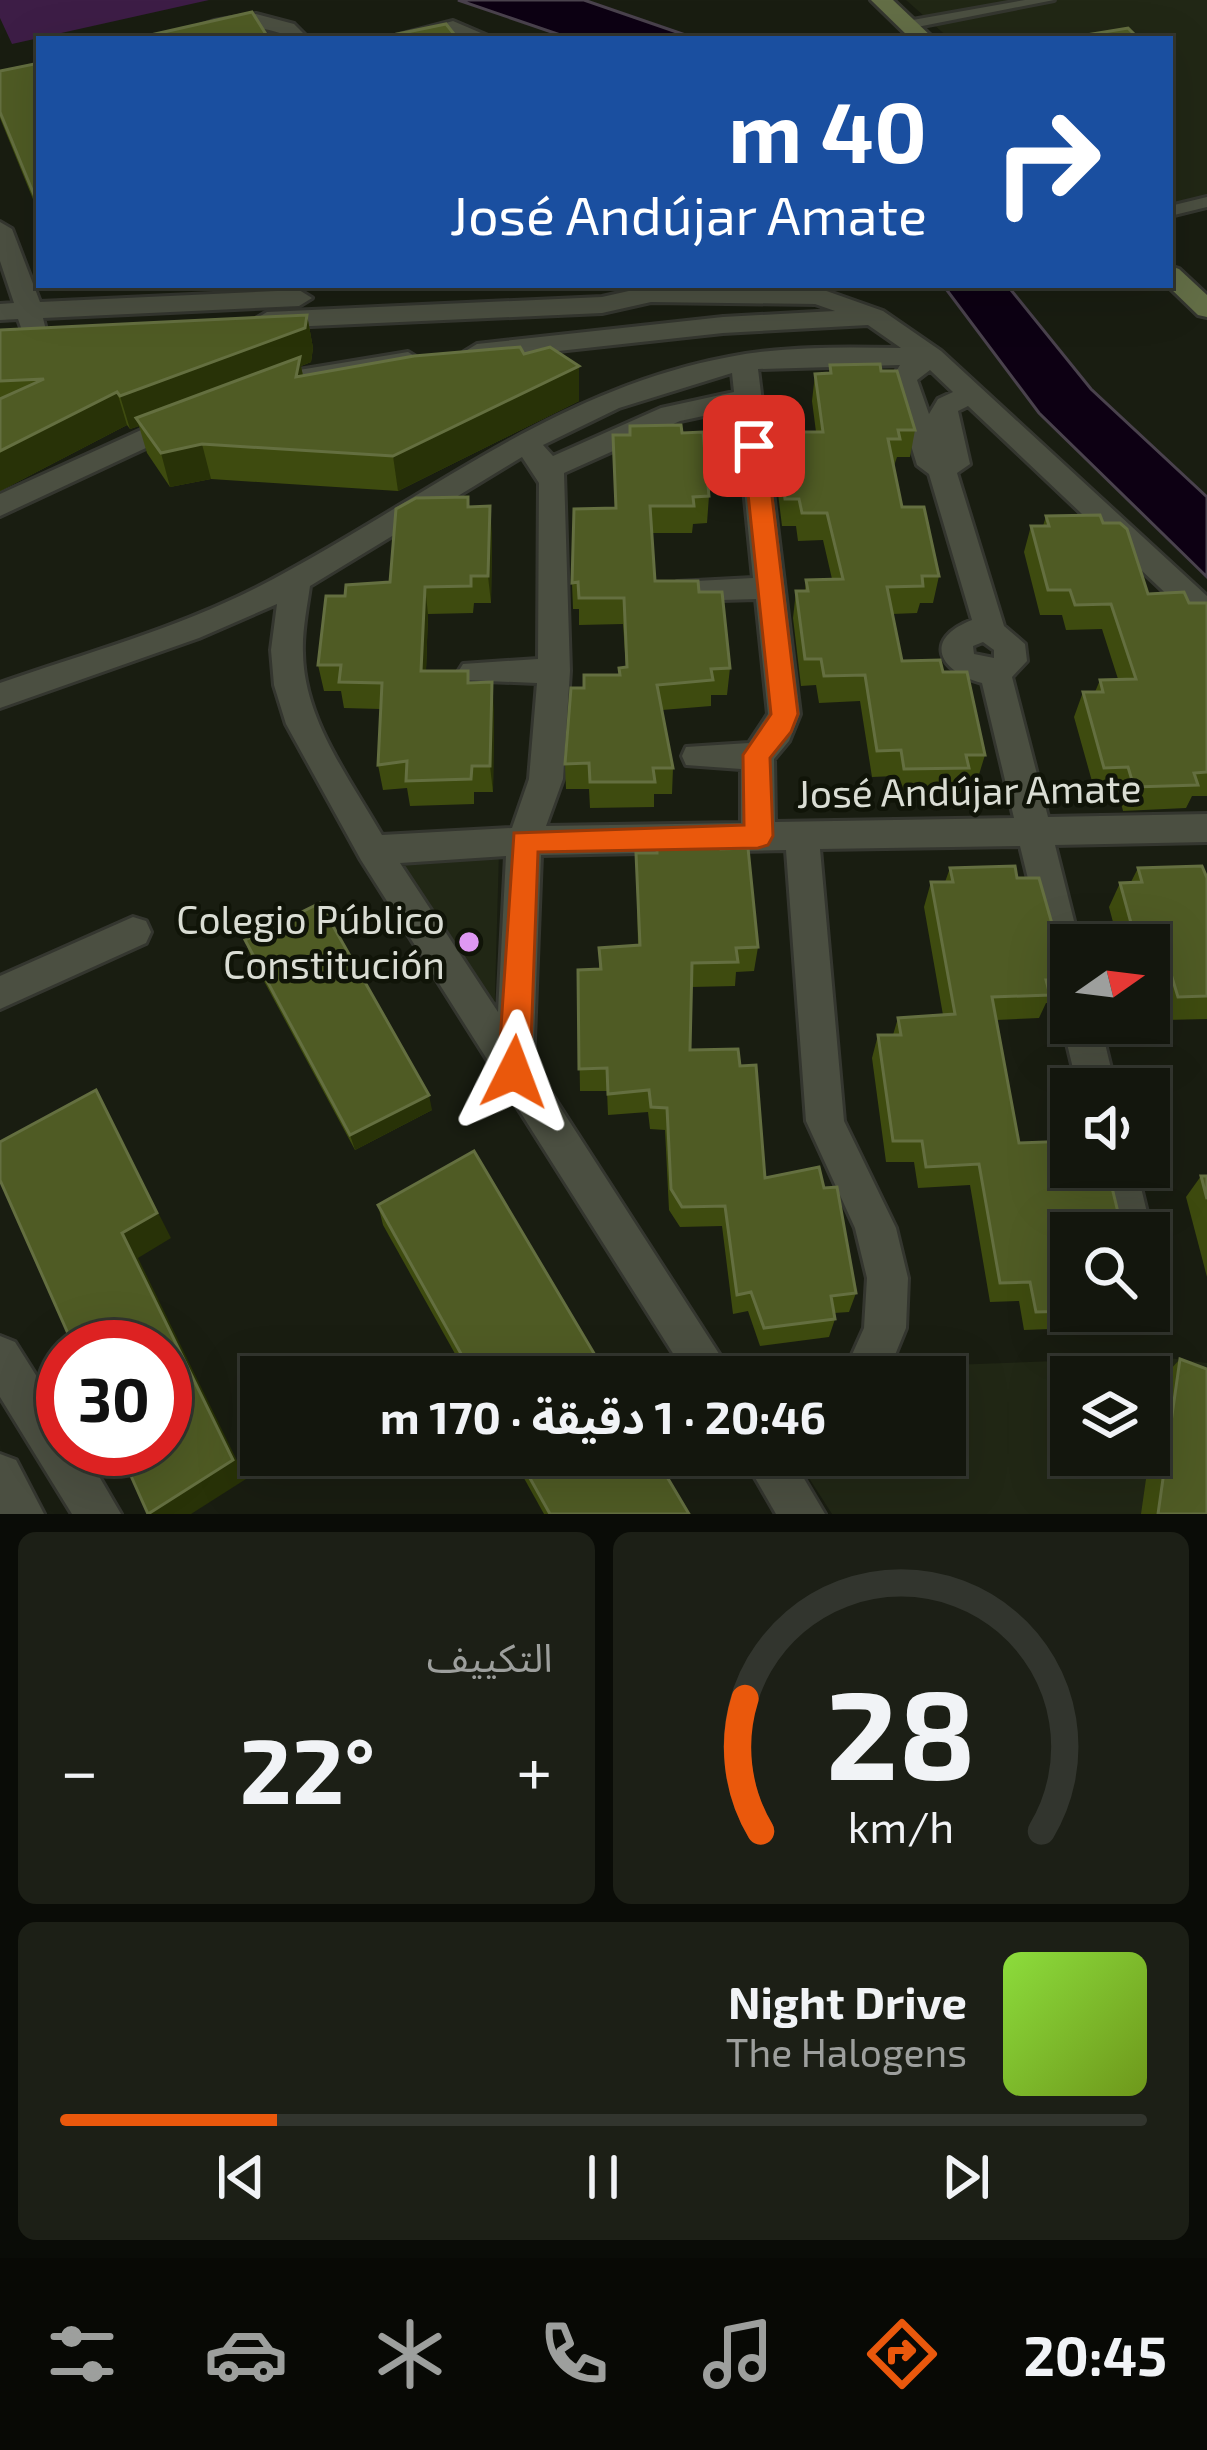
<!DOCTYPE html>
<html lang="ar">
<head>
<meta charset="utf-8">
<style>
	:root { --surface:#13160d; --page:#1c1f16; --text:#f1f3f6; --muted:#9d9f9d; --line:#32352e; --accent:#ea580c }
	body { margin:0; font-family:"Exo 2","Noto Sans Arabic",sans-serif; background:var(--page); color:var(--text); direction:rtl; height:100vh; display:flex; flex-direction:column; font-size:45px; white-space:nowrap }
	* { box-sizing:border-box; margin:0 }
	p { font-size:39px; color:var(--muted) }
	.icon { flex:none; width:66px; height:66px; fill:none; stroke:currentColor; stroke-width:2; stroke-linecap:round; stroke-linejoin:round }
	.map { position:relative; height:1514px; overflow:hidden; direction:ltr }
	.panel { display:flex; flex-direction:column; gap:18px; padding:18px; background:#0a0c07; flex:1 }
	.panel>* { flex:none }
	.hud { position:absolute; left:36px; top:36px; width:1137px; height:252px; border-radius:0px; box-shadow:0 12px 48px #0002,0 0 0 3px var(--line); direction:rtl; background:#1a4fa0; color:#fff; overflow:hidden }
	.needle { width:78px; rotate:76deg }
	.fabs { position:absolute; left:1050px; top:924px; display:grid; gap:24px }
	.fabs a { display:grid; place-items:center; width:120px; height:120px; border-radius:0px; background:var(--surface); box-shadow:0 12px 48px #0002,0 0 0 3px var(--line); font-size:60px }
	.speed { position:absolute; left:36px; top:1320px; display:flex; gap:24px; font-size:60px; font-weight:700; text-align:center }
	.speed>* { display:grid; place-content:center; width:156px; height:156px; border-radius:50%; background:var(--surface); box-shadow:0 12px 48px #0002,0 0 0 3px var(--line); line-height:1 }
	.speed .limit { border:18px solid #d22; background:#fff; color:#111 }
	.pin { position:absolute; display:grid; place-items:center; width:102px; height:102px; color:#fff; margin:-51px; border-radius:24px; box-shadow:0 6px 18px #0006 }
	.me { position:absolute; width:132px; margin:-66px; rotate:3deg; stroke-linejoin:round; filter:drop-shadow(0 0 9px #0008) }
	.turn { display:flex; align-items:center; gap:42px; height:252px; padding:0 48px; font-size:54px }
	.turn .icon { width:156px; height:156px; stroke-width:2.5 }
	.turn b { display:block; font-size:84px; line-height:102px }
	.big { font-size:90px; font-weight:700; line-height:1.1 }
	.panel .widget { flex:1; display:flex; flex-direction:column; justify-content:center; gap:18px; min-width:0; padding:0 42px; border-radius:18px; background:var(--page) }
	.panel .dial { align-items:center; gap:0 }
	.dial svg { height:312px; overflow:visible; fill:none; stroke:var(--line); stroke-width:7; stroke-linecap:round; text-anchor:middle }
	.dial text { fill:var(--text); stroke:none }
	.song { display:flex; align-items:center; gap:36px }
	.cover { width:144px; height:144px; border-radius:18px; background:linear-gradient(135deg,hsl(90 70% 55%),hsl(80 70% 35%)) }
	.played { height:12px; border-radius:6px; background:linear-gradient(90deg,var(--accent) 20%,var(--line) 20%) }
	.keys { display:flex; justify-content:space-around; direction:ltr }
	.heat { display:flex; justify-content:space-between; align-items:center; font-size:66px; direction:ltr }
	.panel .tiles { flex:1; display:grid; gap:18px; grid-template-columns:1fr 1fr }
	.widget:last-child { grid-column:span 2 }
	.trip { position:absolute; left:240px; top:1356px; width:726px; height:120px; border-radius:0px; background:var(--surface); box-shadow:0 12px 48px #0002,0 0 0 3px var(--line); font-weight:700; line-height:120px; text-align:center; direction:rtl }
	.menu { display:flex; height:192px; justify-content:space-around; align-items:center; background:#080905; color:var(--muted) }
	.menu .icon { width:84px; height:84px }
	.menu .selected { color:var(--accent) }
	.menu b { font-size:54px; color:var(--text) }
	.map>svg:first-child { display:block }
</style>
</head>
<body>
<div class="map">
<svg width="1207" height="1514" viewBox="0 0 1207 1514">
	<rect width="100%" height="100%" fill="#191d11"/>
	<g fill="#212715" fill-rule="evenodd">
		<polygon points="906,0 1207,0 1207,196 1170,203 1170,39 950,39"/>
		<polygon points="499,852 494,1030 388,854"/>
		<path d="M1161,1357L1207,1363V1514H832L798,1461L805,1455H945V1377H886L897,1367ZM1071,1377H1149V1455H1071Z"/>
	</g>
	<polygon fill="#3d1d46" points="0,0 209,0 12,44 0,18"/>
	<g fill="#0d0013" stroke="#4a424d" stroke-width="3">
		<polygon points="458,0 584,0 697,39 572,39"/>
		<polygon points="943,285 1007,285 1091,389 1207,497 1207,577 1039,413"/>
	</g>
	<g fill="none" stroke-linecap="round" stroke-linejoin="round">
		<defs>
			<g id="service">
				<polygon points="1025,0 1054,0 907,29 900,25 907,21"/>
				<polygon points="1207,197 1207,207 1170,216 1170,206"/>
			</g>
			<g id="minor">
				<path d="M256,14L294,24L309,39C287,39 273,27 251,28C220,29 193,39 161,39L214,21Z"/>
				<polygon points="453,21 495,39 451,34 384,39"/>
				<polygon points="0,222 12,229 40,302 299,290 312,298 299,306 43,318 46,330 33,338 24,336 18,319 0,320 0,304 14,303 0,261"/>
				<path d="M651,286L818,288L883,311L941,351L1207,596V625L1196,622L968,406L958,411L970,464L957,473L1004,626L1025,644L1027,661L1012,677L1048,817L1207,814V842L1055,845L1080,945H1071V997L1058,992L1053,981L1020,846L820,849L844,1121L896,1228L908,1278L906,1328L886,1377H842L864,1328L867,1278L855,1228L806,1121L786,850L541,855L533,1065L734,1377H688L361,860L286,724L274,685L271,650L277,604L199,638L0,708V683C86,653 175,629 256,588C414,507 551,390 729,357C785,346 844,347 901,348L868,325L723,333L477,360L464,352L477,344L723,317L835,311L815,304L651,302L602,313L267,328L254,320L267,312L602,297ZM900,365L891,380L917,465L929,474L972,620C923,639 938,671 982,683L1014,818L775,822L774,759L789,741L800,714L758,369ZM930,370L953,392L938,399L929,414L917,380ZM732,373L734,392L661,408L553,456L543,445L619,408ZM736,409L753,578L677,582L673,590L677,598L688,601L756,599L768,714L749,743L686,747L682,756L686,765L741,769V823L546,826L563,779L570,671L564,473L680,421ZM522,457L539,483L538,659L463,664L458,672L463,680L537,683L529,779L512,828L382,835C350,779 304,720 303,653C302,631 307,608 310,586ZM983,642L994,650V658L974,654L973,646ZM506,856L498,1012L400,863Z"/>
				<polygon points="408,352 421,360 417,366 299,388 286,379 299,370"/>
				<polygon points="183,411 197,420 193,426 0,516 0,494"/>
				<polygon points="133,917 146,921 151,932 146,943 0,1009 0,976"/>
				<polygon points="1071,1010 1071,1023 1100,1023 1116,1089 1078,1089 1062,1023"/>
				<polygon points="1096,1167 1136,1167 1152,1233 1149,1241 1149,1233 1112,1233"/>
				<polygon points="1149,1281 1164,1287 1170,1304 1164,1319 1149,1325 1134,1319 1131,1311 1149,1311"/>
				<polygon points="0,1336 15,1342 63,1418 63,1449 83,1449 121,1514 72,1514 0,1397"/>
				<polygon points="0,1454 16,1460 44,1514 0,1514"/>
				<polygon points="742,1455 790,1455 825,1514 776,1514"/>
			</g>
			<g id="secondary">
				<polygon points="871,0 893,0 934,39 911,39"/>
				<polygon points="1170,266 1179,269 1207,295 1207,317 1198,315 1167,285"/>
			</g>
		</defs>
		<use href="#service" stroke="#34362f" stroke-width="6"/>
		<use href="#minor" stroke="#34362f" stroke-width="6"/>
		<use href="#secondary" stroke="#34362f" stroke-width="6"/>
		<use href="#service" fill="#4b4f41" fill-rule="evenodd"/>
		<use href="#minor" fill="#4b4f41" fill-rule="evenodd"/>
		<use href="#secondary" fill="#636e46" fill-rule="evenodd"/>
	</g>
	<g fill="#3e4b0f">
		<polygon points="39,63 39,214 0,118 0,71"/>
		<polygon points="307,315 313,348 311,362 301,366 303,376 524,354 579,401 398,491 211,479 170,487 147,453 139,426 130,429 127,425 0,491 0,330"/>
		<polygon points="830,365 881,371 915,430 910,457 897,457 894,466 902,507 939,576 933,603 920,603 917,613 892,614 902,661 943,672 985,755 977,781 965,781 961,793 898,794 895,776 872,777 860,701 819,703 816,685 801,686 793,618 796,591 805,591 806,580 832,579 823,540 798,541 796,526 782,526 775,469 778,442 786,441 787,432 816,432 812,401 815,374 829,373"/>
		<polygon points="682,433 709,496 707,523 693,524 692,533 652,533 655,581 699,592 730,668 727,695 711,695 711,706 662,710 673,768 672,794 654,794 654,807 590,808 589,789 566,789 565,764 584,688 619,675 619,668 626,667 623,624 579,625 579,609 573,609 572,583 615,508 613,435"/>
		<polygon points="468,497 469,507 492,533 491,603 474,603 473,613 428,614 426,671 469,683 494,709 493,792 474,792 474,804 410,806 407,788 383,790 378,765 380,709 344,708 341,691 324,691 318,665 345,596 390,582"/>
		<polygon points="1046,516 1103,523 1148,594 1189,603 1207,603 1207,796 1192,796 1186,808 1123,811 1118,791 1095,792 1074,717 1083,692 1095,692 1100,680 1118,679 1102,629 1066,630 1062,615 1040,615 1024,552 1031,526 1043,526"/>
		<polygon points="657,836 721,849 758,947 754,971 736,972 735,986 692,987 690,1050 740,1066 765,1178 856,1293 849,1312 834,1313 835,1319 829,1337 760,1346 748,1311 733,1314 722,1226 680,1227 669,1210 665,1130 650,1129 648,1112 608,1115 607,1091 580,1091 578,970 599,969 599,948 638,945 636,853 656,853"/>
		<polygon points="950,868 1017,878 1068,980 1058,1003 1046,1003 1039,1018 996,1020 1019,1143 1071,1311 1115,1311 1103,1327 1024,1330 1019,1301 990,1302 970,1185 918,1188 914,1162 886,1162 872,1058 878,1035 893,1035 898,1018 943,1015 924,907 931,882 945,882"/>
		<polygon points="1138,868 1207,878 1207,1019 1165,1020 1158,997 1149,997 1149,945 1119,945 1109,907 1120,883 1131,882"/>
		<polygon points="245,940 432,1110 355,1150 251,957"/>
		<polygon points="1201,1176 1207,1176 1207,1277 1186,1197"/>
		<polygon points="378,1205 608,1377 468,1377 383,1225"/>
		<polygon points="1180,1359 1207,1514 1141,1514 1160,1381"/>
		<polygon points="511,1455 654,1455 689,1514 544,1514"/>
	</g>
	<g fill="#283207">
		<polygon points="307,315 313,348 311,362 301,366 306,392 136,418 139,426 130,429 120,396"/>
		<polygon points="579,366 579,401 398,491 393,456"/>
		<polygon points="117,392 127,425 0,491 0,451"/>
		<polygon points="202,444 211,479 170,487 161,453"/>
		<polygon points="490,506 492,533 491,603 488,576"/>
		<polygon points="425,587 428,614 425,697 421,671"/>
		<polygon points="492,682 494,709 493,792 490,766"/>
		<polygon points="96,1090 171,1238 138,1258 246,1479 191,1514 148,1514 122,1233"/>
		<polygon points="429,1095 432,1110 355,1150 350,1135"/>
	</g>
	<g fill="#4f5b24" stroke="#646f40" stroke-width="3">
		<polygon points="252,12 269,39 133,39"/>
		<polygon points="446,24 458,39 373,39"/>
		<polygon points="1128,28 1139,39 1076,39 1074,37"/>
		<polygon points="39,63 39,207 0,112 0,71"/>
		<polygon points="307,315 305,328 120,396 117,392 0,451 0,399 44,379 0,381 0,330"/>
		<polygon points="520,347 524,354 550,347 579,366 393,456 202,444 161,453 136,418 300,357 296,377 414,356"/>
		<polygon points="880,364 881,371 897,371 915,430 898,430 900,439 888,439 902,507 924,507 939,576 922,576 923,586 887,587 902,661 940,660 943,672 967,672 985,755 966,755 969,768 904,769 901,750 877,751 865,675 824,676 821,659 805,659 796,591 808,591 806,580 843,579 827,513 802,513 799,499 785,499 778,442 788,441 787,432 823,432 815,374 831,373 830,365"/>
		<polygon points="681,425 682,433 703,432 709,496 693,497 694,506 650,506 655,581 698,581 699,592 722,592 730,668 711,669 713,680 657,685 673,768 653,768 655,782 590,782 589,763 565,764 571,688 584,688 584,675 620,675 619,668 627,667 624,598 579,598 578,582 572,583 574,509 616,508 613,435 630,435 630,426"/>
		<polygon points="468,497 468,507 490,506 488,576 471,576 471,586 425,587 421,671 468,671 468,683 492,682 490,766 472,766 471,779 406,781 407,761 378,765 382,683 339,682 341,665 318,665 326,596 345,596 346,585 390,582 396,509 416,498"/>
		<polygon points="1100,515 1103,523 1120,523 1127,529 1148,594 1184,592 1189,603 1207,603 1207,772 1194,773 1198,785 1134,787 1128,767 1104,768 1083,692 1103,692 1100,680 1136,679 1111,604 1075,605 1070,590 1048,590 1031,526 1049,526 1046,516"/>
		<polygon points="720,834 721,849 748,848 758,947 736,948 738,962 692,963 690,1050 738,1049 740,1066 756,1065 765,1178 819,1167 824,1188 837,1187 856,1293 831,1296 835,1319 764,1328 751,1292 737,1295 725,1206 682,1207 671,1189 667,1108 651,1107 649,1090 608,1094 607,1068 579,1069 578,970 601,969 599,948 640,945 636,853 657,853 657,836"/>
		<polygon points="1015,866 1017,878 1039,878 1068,980 1046,980 1050,995 992,997 1019,1143 1071,1141 1071,1167 1107,1167 1123,1233 1071,1233 1071,1311 1036,1312 1030,1282 1000,1283 979,1164 926,1167 922,1141 893,1141 878,1035 901,1035 898,1018 955,1014 931,882 953,882 950,868"/>
		<polygon points="1202,866 1207,878 1207,996 1178,997 1171,974 1149,974 1149,945 1137,945 1120,883 1142,882 1138,868"/>
		<polygon points="320,903 429,1095 350,1135 245,940"/>
		<polygon points="96,1090 157,1213 122,1233 233,1460 148,1514 119,1449 165,1449 165,1347 74,1347 0,1180 0,1142"/>
		<polygon points="474,1151 608,1377 474,1377 378,1205"/>
		<polygon points="1201,1176 1207,1176 1207,1199"/>
		<polygon points="1180,1359 1207,1369 1207,1514 1158,1514"/>
		<polygon points="517,1455 654,1455 689,1514 550,1514"/>
	</g>
	<polygon fill="#ea580c" stroke="#983908" stroke-width="3" points="754,439 766,446 798,714 791,732 770,758 773,836 768,845 758,848 538,852 530,1072 525,1082 514,1086 503,1082 498,1072 514,833 744,825 743,755 771,714 743,446"/>
	<circle fill="#de98f2" stroke="#101408" stroke-width="4.5" cx="469" cy="942" r="12"/>
	<g text-anchor="middle" stroke-width="9" stroke-linejoin="round" paint-order="stroke">
		<g font-size="39" fill="#daddd4" stroke="#101408">
			<text transform="translate(969 791) rotate(-1)" y="14">José Andújar Amate</text>
		</g>
		<g font-size="39" fill="#daddd4" stroke="#101408" text-anchor="end">
			<text x="445" y="934">Colegio Público<tspan x="445" dy="45">Constitución</tspan></text>
		</g>
	</g>
</svg>
<div class="fabs">
<a><svg class="needle" viewBox="-14 -14 28 28"><path d="M0-13l5 13h-10z" fill="#e53935"/><path d="M0 13l5-13h-10z" fill="#9d9f9d"/></svg></a>
<a><svg class="icon" aria-label="sound" viewBox="0 0 24 24"><path d="M4 9h4l5-4v14l-5-4H4zM17 9q2 3 0 6"/></svg></a>
<a><svg class="icon" aria-label="search" viewBox="0 0 24 24"><circle cx="10" cy="10" r="6"/><path d="M15 15l6 6"/></svg></a>
<a><svg class="icon" aria-label="layers" viewBox="0 0 24 24"><path d="M12 4l9 5-9 5-9-5zM3 14l9 5 9-5"/></svg></a>
</div>
<div class="speed"><div class="limit">30</div></div>
<div class="pin" style="left:754px;top:446px;background:#d93025"><svg class="icon" aria-label="arrive" viewBox="0 0 24 24"><path d="M6 21V4h12l-3 4 3 4H6"/></svg></div>
<svg class="me" style="left:514px;top:1072px" viewBox="-20 -20 40 40"><path d="M0-17L14 15 0 8-14 15z" fill="#ea580c" stroke="#fff" stroke-width="4"/></svg>
<div class="trip">20:46 · 1 دقيقة · 170 m</div>
<div class="hud">
<div class="turn"><svg class="icon" aria-label="right" viewBox="0 0 24 24"><path d="M7 20v-9h11M14 6l5 5-5 5"/></svg><div><b>40 m</b>José Andújar Amate</div></div>
</div>
</div>
<section class="panel">
<div class="tiles">
<div class="widget dial"><svg viewBox="0 0 100 80">
<path d="M14 69A42 42 0 1 1 86 69"/>
<path d="M14 69A42 42 0 0 1 10 35" stroke="#ea580c"/>
<text x="50" y="56" font-size="32" font-weight="700">28</text>
<text x="50" y="72" font-size="11">km/h</text>
</svg></div>
<div class="widget"><p>التكييف</p>
<div class="heat"><a>−</a><b class="big">22°</b><a>+</a></div>
</div>
<div class="widget">
<div class="song"><i class="cover"></i><div><b>Night Drive</b><p>The Halogens</p></div></div>
<div class="played"></div>
<div class="keys"><svg class="icon" aria-label="previous" viewBox="0 0 24 24"><path d="M18 5L8 12l10 7zM5 5v14"/></svg><svg class="icon" aria-label="pause" viewBox="0 0 24 24"><path d="M8 5v14M16 5v14"/></svg><svg class="icon" aria-label="next" viewBox="0 0 24 24"><path d="M6 5l10 7-10 7zM19 5v14"/></svg></div>
</div>
</div>
</section>
<nav class="menu">
<b>20:45</b>
<svg class="icon selected" aria-label="directions" viewBox="0 0 24 24"><path d="M12 3l9 9-9 9-9-9zM9 14v-3h6M13 9l2 2-2 2"/></svg>
<svg class="icon" aria-label="music" viewBox="0 0 24 24"><path d="M9 18V5l10-2v13"/><circle cx="6" cy="18" r="3"/><circle cx="16" cy="16" r="3"/></svg>
<svg class="icon" aria-label="phone" viewBox="0 0 24 24"><path d="M5 4h4l2 5-3 2q2 4 5 5l2-3 5 2v4C11 20 4 13 5 4z"/></svg>
<svg class="icon" aria-label="climate" viewBox="0 0 24 24"><path d="M12 3v18M4 7l16 10M4 17L20 7"/></svg>
<svg class="icon" aria-label="car" viewBox="0 0 24 24"><path d="M5 17H2v-5l4-1 3-4h7l3 4 3 1v5h-3M9 17h6M6 11h13"/><circle cx="7" cy="17" r="2"/><circle cx="17" cy="17" r="2"/></svg>
<svg class="icon" aria-label="filters" viewBox="0 0 24 24"><path d="M4 7h16M4 17h16"/><circle cx="9" cy="7" r="2"/><circle cx="15" cy="17" r="2"/></svg>
</nav>
</body>
</html>
